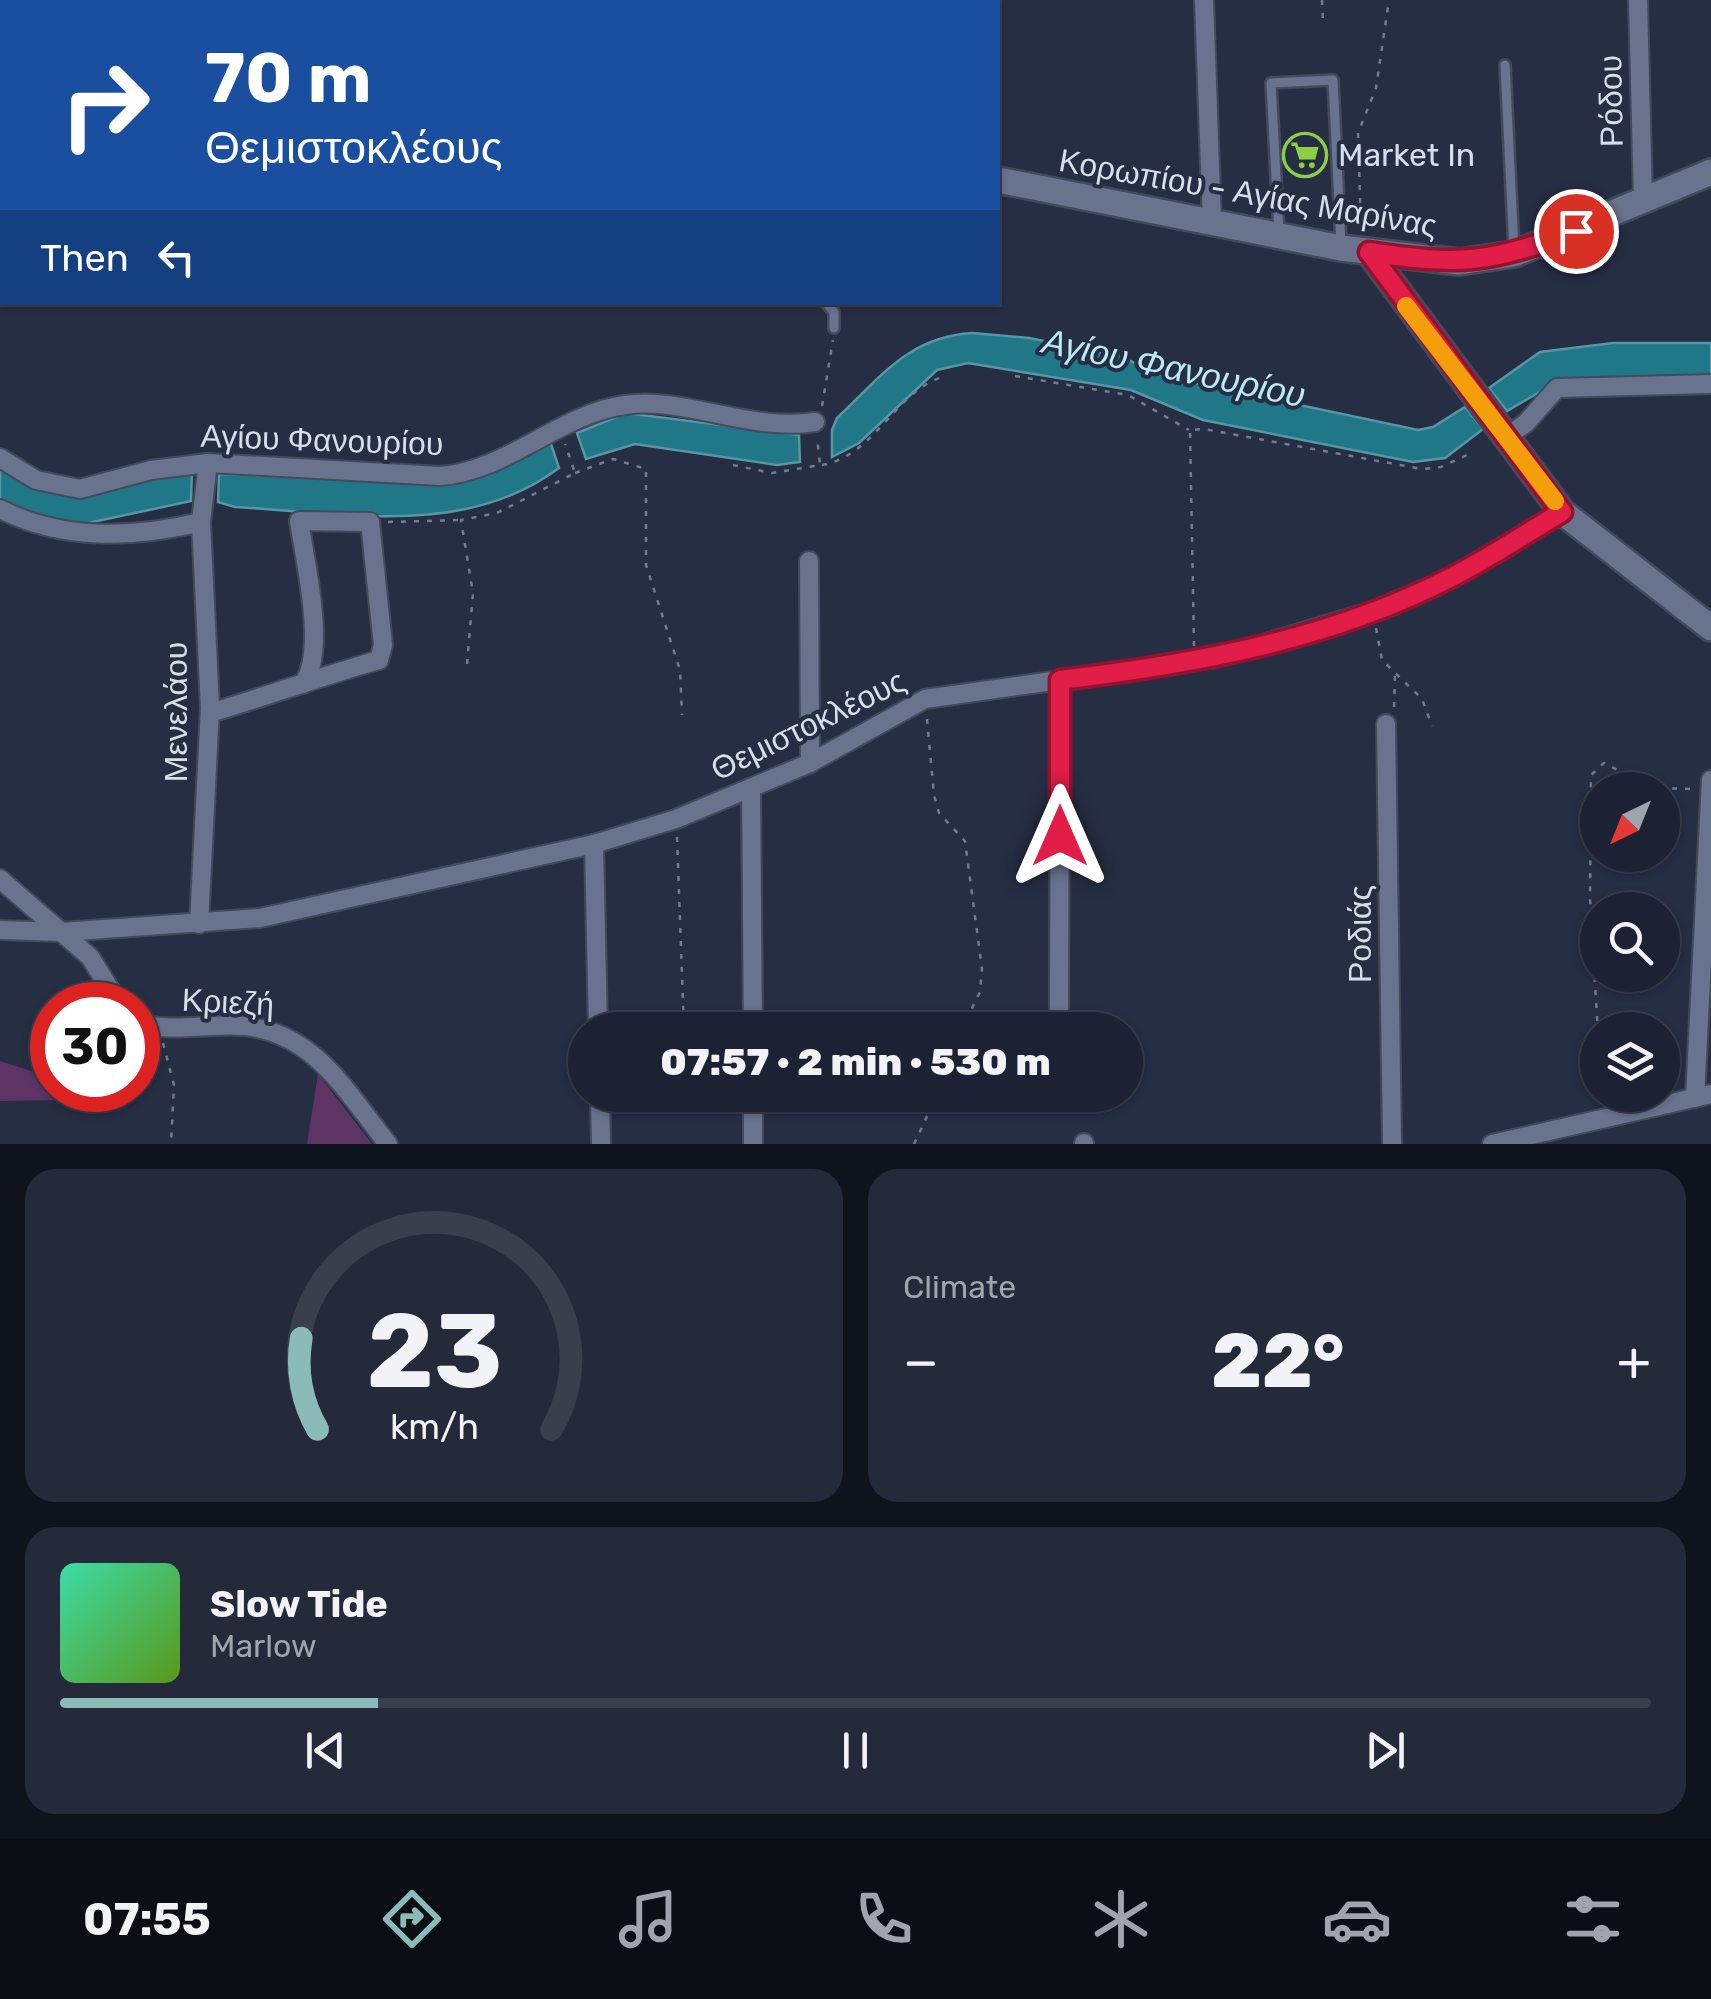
<!DOCTYPE html>
<html lang="en">
<head>
<meta charset="utf-8">
<style>
	:root { --surface:#1c2233; --page:#252a3b; --text:#f1f3f6; --muted:#a0a4ac; --line:#3a3f4e; --accent:#8bbbb9 }
	body { margin:0; font-family:Rubik,sans-serif; background:var(--page); color:var(--text); height:100vh; display:flex; flex-direction:column; font-size:38px; white-space:nowrap }
	* { box-sizing:border-box; margin:0 }
	p { font-size:32px; color:var(--muted) }
	.icon { flex:none; width:55px; height:55px; fill:none; stroke:currentColor; stroke-width:2; stroke-linecap:round; stroke-linejoin:round }
	.map { position:relative; height:1144px; overflow:hidden }
	.details { display:flex; flex-direction:column; gap:25px; padding:25px; background:#0f131c; flex:1 }
	.details>* { flex:none }
	.banner { position:absolute; left:0px; top:0px; width:1000px; height:305px; box-shadow:0 2px 8px #0004,0 0 0 2px var(--line); background:#1a4fa0; color:#fff; overflow:hidden }
	.needle { width:65px; rotate:223deg }
	.fabs { position:absolute; left:1580px; top:772px; display:grid; gap:20px }
	.fabs a { display:grid; place-items:center; width:100px; height:100px; border-radius:50%; background:var(--surface); box-shadow:0 2px 8px #0004,0 0 0 2px var(--line); font-size:50px }
	.speed { position:absolute; left:30px; top:982px; display:flex; gap:20px; font-size:50px; font-weight:700; text-align:center }
	.speed>* { display:grid; place-content:center; width:130px; height:130px; border-radius:50%; background:var(--surface); box-shadow:0 2px 8px #0004,0 0 0 2px var(--line); line-height:1 }
	.speed .limit { border:15px solid #d22; background:#fff; color:#111 }
	.pin { position:absolute; display:grid; place-items:center; width:85px; height:85px; color:#fff; margin:-42px; border:5px solid #fff; border-radius:50%; box-shadow:0 2px 10px #0007 }
	.me { position:absolute; width:110px; margin:-55px; rotate:0deg; stroke-linejoin:round; filter:drop-shadow(0 0 8px #0008) }
	.turn { display:flex; align-items:center; gap:35px; height:210px; padding:0 40px; font-size:45px }
	.turn .icon { width:130px; height:130px; stroke-width:2.5 }
	.turn b { display:block; font-size:70px; line-height:85px }
	.then { display:flex; align-items:center; height:95px; padding:0 40px; background:#0003; gap:20px; font-size:38px }
	.big { font-size:75px; font-weight:800; line-height:1.1 }
	.details .widget { flex:1; display:flex; flex-direction:column; justify-content:center; gap:15px; min-width:0; padding:0 35px; border-radius:30px; background:var(--page) }
	.details .dial { align-items:center; gap:0 }
	.dial svg { height:260px; overflow:visible; fill:none; stroke:var(--line); stroke-width:7; stroke-linecap:round; text-anchor:middle }
	.dial text { fill:var(--text); stroke:none }
	.song { display:flex; align-items:center; gap:30px }
	.cover { width:120px; height:120px; border-radius:15px; background:linear-gradient(135deg,hsl(160 70% 55%),hsl(90 70% 35%)) }
	.played { height:10px; border-radius:5px; background:linear-gradient(90deg,var(--accent) 20%,var(--line) 20%) }
	.keys { display:flex; justify-content:space-around; direction:ltr }
	.heat { display:flex; justify-content:space-between; align-items:center; font-size:55px; direction:ltr }
	.details .tiles { flex:1; display:grid; gap:25px; grid-template-columns:1fr 1fr }
	.widget:last-child { grid-column:span 2 }
	.trip { position:absolute; left:568px; top:1012px; width:575px; height:100px; border-radius:50px; background:var(--surface); box-shadow:0 2px 8px #0004,0 0 0 2px var(--line); font-weight:800; line-height:100px; text-align:center }
	.menu { display:flex; height:160px; justify-content:space-around; align-items:center; background:#0b0e14; color:var(--muted) }
	.menu .icon { width:70px; height:70px }
	.menu .on { color:var(--accent) }
	.menu b { font-size:45px; color:var(--text) }
	.map>svg:first-child { display:block }
</style>
</head>
<body>
<div class="map">
<svg width="1711" height="1144" viewBox="0 0 1711 1144">
	<rect width="100%" height="100%" fill="#262e44"/>
	<g fill="#5e3465">
		<polygon points="0,1061 34,1072 58,1100 0,1101"/>
		<polygon points="318,1074 372,1144 307,1144"/>
	</g>
	<g fill="#207787" stroke="#5796a5" stroke-width="2.5">
		<path d="M972,333L1029,338L1119,356L1167,377L1418,430L1433,427L1465,407L1483,429L1445,458L1413,462L1203,420L1131,390L968,363L937,370L859,443L832,457V430L837,418C881,377 908,337 972,333Z"/>
		<polygon points="1613,343 1711,343 1711,380 1555,383 1507,411 1489,388 1540,352"/>
		<polygon points="626,413 799,435 800,462 777,465 635,444 586,459 577,433"/>
		<path d="M550,441L559,468C465,538 346,513 235,507L218,502L219,474L435,482Z"/>
		<polygon points="0,466 39,486 192,472 191,501 74,526 0,505"/>
	</g>
	<g fill="none" stroke-linecap="round" stroke-linejoin="round">
		<defs>
			<g id="service">
				<polyline points="686,0 686,2"/>
				<polyline points="1505,65 1514,251"/>
				<polyline points="1279,234 1271,83 1333,80 1341,245"/>
				<polyline points="825,302 834,312 834,328"/>
			</g>
			<g id="minor">
				<polyline points="383,0 383,2"/>
				<polyline points="614,0 614,2"/>
				<polyline points="884,0 885,2"/>
				<polyline points="1204,0 1212,223"/>
				<polyline points="1638,0 1643,201"/>
				<polyline points="1508,436 1526,423 1557,388 1711,384"/>
				<path d="M0,458L36,480L80,489L151,470L208,463L440,476C506,472 559,414 625,405C683,396 749,432 815,422"/>
				<path d="M0,509C63,541 133,538 201,522"/>
				<polyline points="809,561 810,763"/>
				<path d="M210,713C267,696 322,676 379,660L383,645L370,522L299,521C305,562 327,651 303,684"/>
				<polyline points="1386,724 1392,1144"/>
				<polyline points="751,789 753,1030"/>
				<polyline points="594,844 598,1030"/>
				<polyline points="0,879 90,957 120,1005"/>
				<polyline points="199,924 210,708 201,522 208,463"/>
				<polyline points="0,930 62,932 260,918 594,844 676,819 810,763 925,699 1216,658 1373,611 1451,578 1562,512"/>
				<path d="M138,1023C173,1033 208,1023 245,1026C316,1034 346,1092 388,1144"/>
				<polyline points="1059,1030 1060,680"/>
				<polyline points="600,1095 601,1144"/>
				<polyline points="1695,1098 1711,780"/>
				<polyline points="753,1144 753,1095"/>
				<polyline points="1084,1144 1084,1143"/>
				<polyline points="1492,1144 1711,1094"/>
			</g>
			<g id="secondary">
				<polyline points="103,0 115,2"/>
				<polyline points="998,180 1341,248 1459,262 1514,254 1711,172"/>
				<polyline points="1369,252 1562,512 1711,628"/>
			</g>
		</defs>
		<use href="#service" stroke="#434a5c" stroke-width="14"/>
		<use href="#minor" stroke="#434a5c" stroke-width="22"/>
		<use href="#secondary" stroke="#434a5c" stroke-width="30"/>
		<g stroke="#737b8d" stroke-width="2.5" stroke-dasharray="5 8" stroke-linecap="butt">
			<polyline points="1322,0 1323,23"/>
			<polyline points="1361,229 1358,133 1376,88 1389,0"/>
			<polyline points="1015,376 1128,395 1189,430"/>
			<polyline points="822,406 833,340"/>
			<polyline points="733,465 772,473 820,465 817,437"/>
			<path d="M822,465C877,455 895,389 946,376"/>
			<polyline points="575,473 613,459 646,469 646,565 680,670 682,715"/>
			<polyline points="388,522 460,520"/>
			<polyline points="1376,628 1382,660 1422,699 1432,726"/>
			<polyline points="1194,646 1190,430 1204,429 1422,469 1441,467 1467,455"/>
			<polyline points="467,664 473,593 461,520 497,513 575,473 565,444"/>
			<polyline points="1394,707 1395,675"/>
			<polyline points="927,719 934,795 939,813 965,841 982,969 980,992 961,1030"/>
			<polyline points="677,837 684,1030"/>
			<polyline points="1598,1034 1590,898 1591,775 1604,763 1653,788 1694,789"/>
			<polyline points="163,1043 174,1085 171,1144"/>
			<polyline points="914,1144 937,1095"/>
		</g>
		<use href="#service" stroke="#69738d" stroke-width="9"/>
		<use href="#minor" stroke="#69738d" stroke-width="18"/>
		<use href="#secondary" stroke="#69738d" stroke-width="25"/>
	</g>
	<g fill="none" stroke-linecap="round" stroke-linejoin="round">
		<defs>
			<path id="route" d="M1060,836V680C1194,664 1329,640 1450,578C1488,559 1525,534 1562,512L1369,252C1462,266 1488,263 1576,231"/>
		</defs>
		<use href="#route" stroke="#92132f" stroke-width="25"/>
		<use href="#route" stroke="#e11d48" stroke-width="18"/>
		<polyline stroke="#f59e0b" stroke-width="18" points="1406,306 1555,501"/>
	</g>
	<defs>
		<symbol id="supermarket-ring" viewBox="-11 -11 22 22"><circle r="9.5" fill="#262e44" stroke="#8dce44" stroke-width="1.5"/><path d="M-6-5.5h2.5l.6 2H6L4.5 2H-2.5L-4.4-4H-6ZM-1.5 3.2a1.3 1.3 0 1 0 .1 0ZM3 3.2a1.3 1.3 0 1 0 .1 0Z" fill="#8dce44"/></symbol>
	</defs>
	<g fill-rule="evenodd">
		<use href="#supermarket-ring" x="1280" y="130" width="50" height="50"/>
	</g>
	<g text-anchor="middle" stroke-width="8" stroke-linejoin="round" paint-order="stroke">
		<g font-size="32" fill="#d6ddeb" stroke="#262e44">
			<text transform="translate(1611 101) rotate(-91)" y="11">Ρόδου</text>
			<text transform="translate(1248 193) rotate(10)" y="11">Κορωπίου - Αγίας Μαρίνας</text>
			<text transform="translate(322 440) rotate(2)" y="11">Αγίου Φανουρίου</text>
			<text transform="translate(176 712) rotate(-90)" y="11">Μενελάου</text>
			<text transform="translate(808 725) rotate(-26)" y="11">Θεμιστοκλέους</text>
			<text transform="translate(1360 934) rotate(-90)" y="11">Ροδιάς</text>
			<text transform="translate(228 1002) rotate(3)" y="11">Κριεζή</text>
		</g>
		<g font-size="32" fill="#d6ddeb" stroke="#262e44" text-anchor="start">
			<text x="1338" y="166">Market In</text>
		</g>
		<g font-size="35" font-style="italic" fill="#b9eaf5" stroke="#262e44">
			<text transform="translate(1174 368) rotate(12)" y="12">Αγίου Φανουρίου</text>
		</g>
	</g>
</svg>
<div class="fabs">
<a><svg class="needle" viewBox="-14 -14 28 28"><path d="M0-13l5 13h-10z" fill="#e53935"/><path d="M0 13l5-13h-10z" fill="#a0a4ac"/></svg></a>
<a><svg class="icon" aria-label="search" viewBox="0 0 24 24"><circle cx="10" cy="10" r="6"/><path d="M15 15l6 6"/></svg></a>
<a><svg class="icon" aria-label="layers" viewBox="0 0 24 24"><path d="M12 4l9 5-9 5-9-5zM3 14l9 5 9-5"/></svg></a>
</div>
<div class="speed"><div class="limit">30</div></div>
<div class="pin" style="left:1576px;top:231px;background:#d93025"><svg class="icon" aria-label="arrive" viewBox="0 0 24 24"><path d="M6 21V4h12l-3 4 3 4H6"/></svg></div>
<svg class="me" style="left:1060px;top:836px" viewBox="-20 -20 40 40"><path d="M0-17L14 15 0 8-14 15z" fill="#e11d48" stroke="#fff" stroke-width="4"/></svg>
<div class="trip">07:57 · 2 min · 530 m</div>
<div class="banner">
<div class="turn"><svg class="icon" aria-label="right" viewBox="0 0 24 24"><path d="M7 20v-9h11M14 6l5 5-5 5"/></svg><div><b>70 m</b>Θεμιστοκλέους</div></div>
<div class="then">Then<svg class="icon" aria-label="left" viewBox="0 0 24 24"><path d="M17 20v-9H6M10 6l-5 5 5 5"/></svg></div>
</div>
</div>
<section class="details">
<div class="tiles">
<div class="widget dial"><svg viewBox="0 0 100 80">
<path d="M14 69A42 42 0 1 1 86 69"/>
<path d="M14 69A42 42 0 0 1 9 41" stroke="#8bbbb9"/>
<text x="50" y="56" font-size="32" font-weight="700">23</text>
<text x="50" y="72" font-size="11">km/h</text>
</svg></div>
<div class="widget"><p>Climate</p>
<div class="heat"><a>−</a><b class="big">22°</b><a>+</a></div>
</div>
<div class="widget">
<div class="song"><i class="cover"></i><div><b>Slow Tide</b><p>Marlow</p></div></div>
<div class="played"></div>
<div class="keys"><svg class="icon" aria-label="previous" viewBox="0 0 24 24"><path d="M18 5L8 12l10 7zM5 5v14"/></svg><svg class="icon" aria-label="pause" viewBox="0 0 24 24"><path d="M8 5v14M16 5v14"/></svg><svg class="icon" aria-label="next" viewBox="0 0 24 24"><path d="M6 5l10 7-10 7zM19 5v14"/></svg></div>
</div>
</div>
</section>
<nav class="menu">
<b>07:55</b>
<svg class="icon on" aria-label="directions" viewBox="0 0 24 24"><path d="M12 3l9 9-9 9-9-9zM9 14v-3h6M13 9l2 2-2 2"/></svg>
<svg class="icon" aria-label="music" viewBox="0 0 24 24"><path d="M9 18V5l10-2v13"/><circle cx="6" cy="18" r="3"/><circle cx="16" cy="16" r="3"/></svg>
<svg class="icon" aria-label="phone" viewBox="0 0 24 24"><path d="M5 4h4l2 5-3 2q2 4 5 5l2-3 5 2v4C11 20 4 13 5 4z"/></svg>
<svg class="icon" aria-label="climate" viewBox="0 0 24 24"><path d="M12 3v18M4 7l16 10M4 17L20 7"/></svg>
<svg class="icon" aria-label="car" viewBox="0 0 24 24"><path d="M5 17H2v-5l4-1 3-4h7l3 4 3 1v5h-3M9 17h6M6 11h13"/><circle cx="7" cy="17" r="2"/><circle cx="17" cy="17" r="2"/></svg>
<svg class="icon" aria-label="filters" viewBox="0 0 24 24"><path d="M4 7h16M4 17h16"/><circle cx="9" cy="7" r="2"/><circle cx="15" cy="17" r="2"/></svg>
</nav>
</body>
</html>
